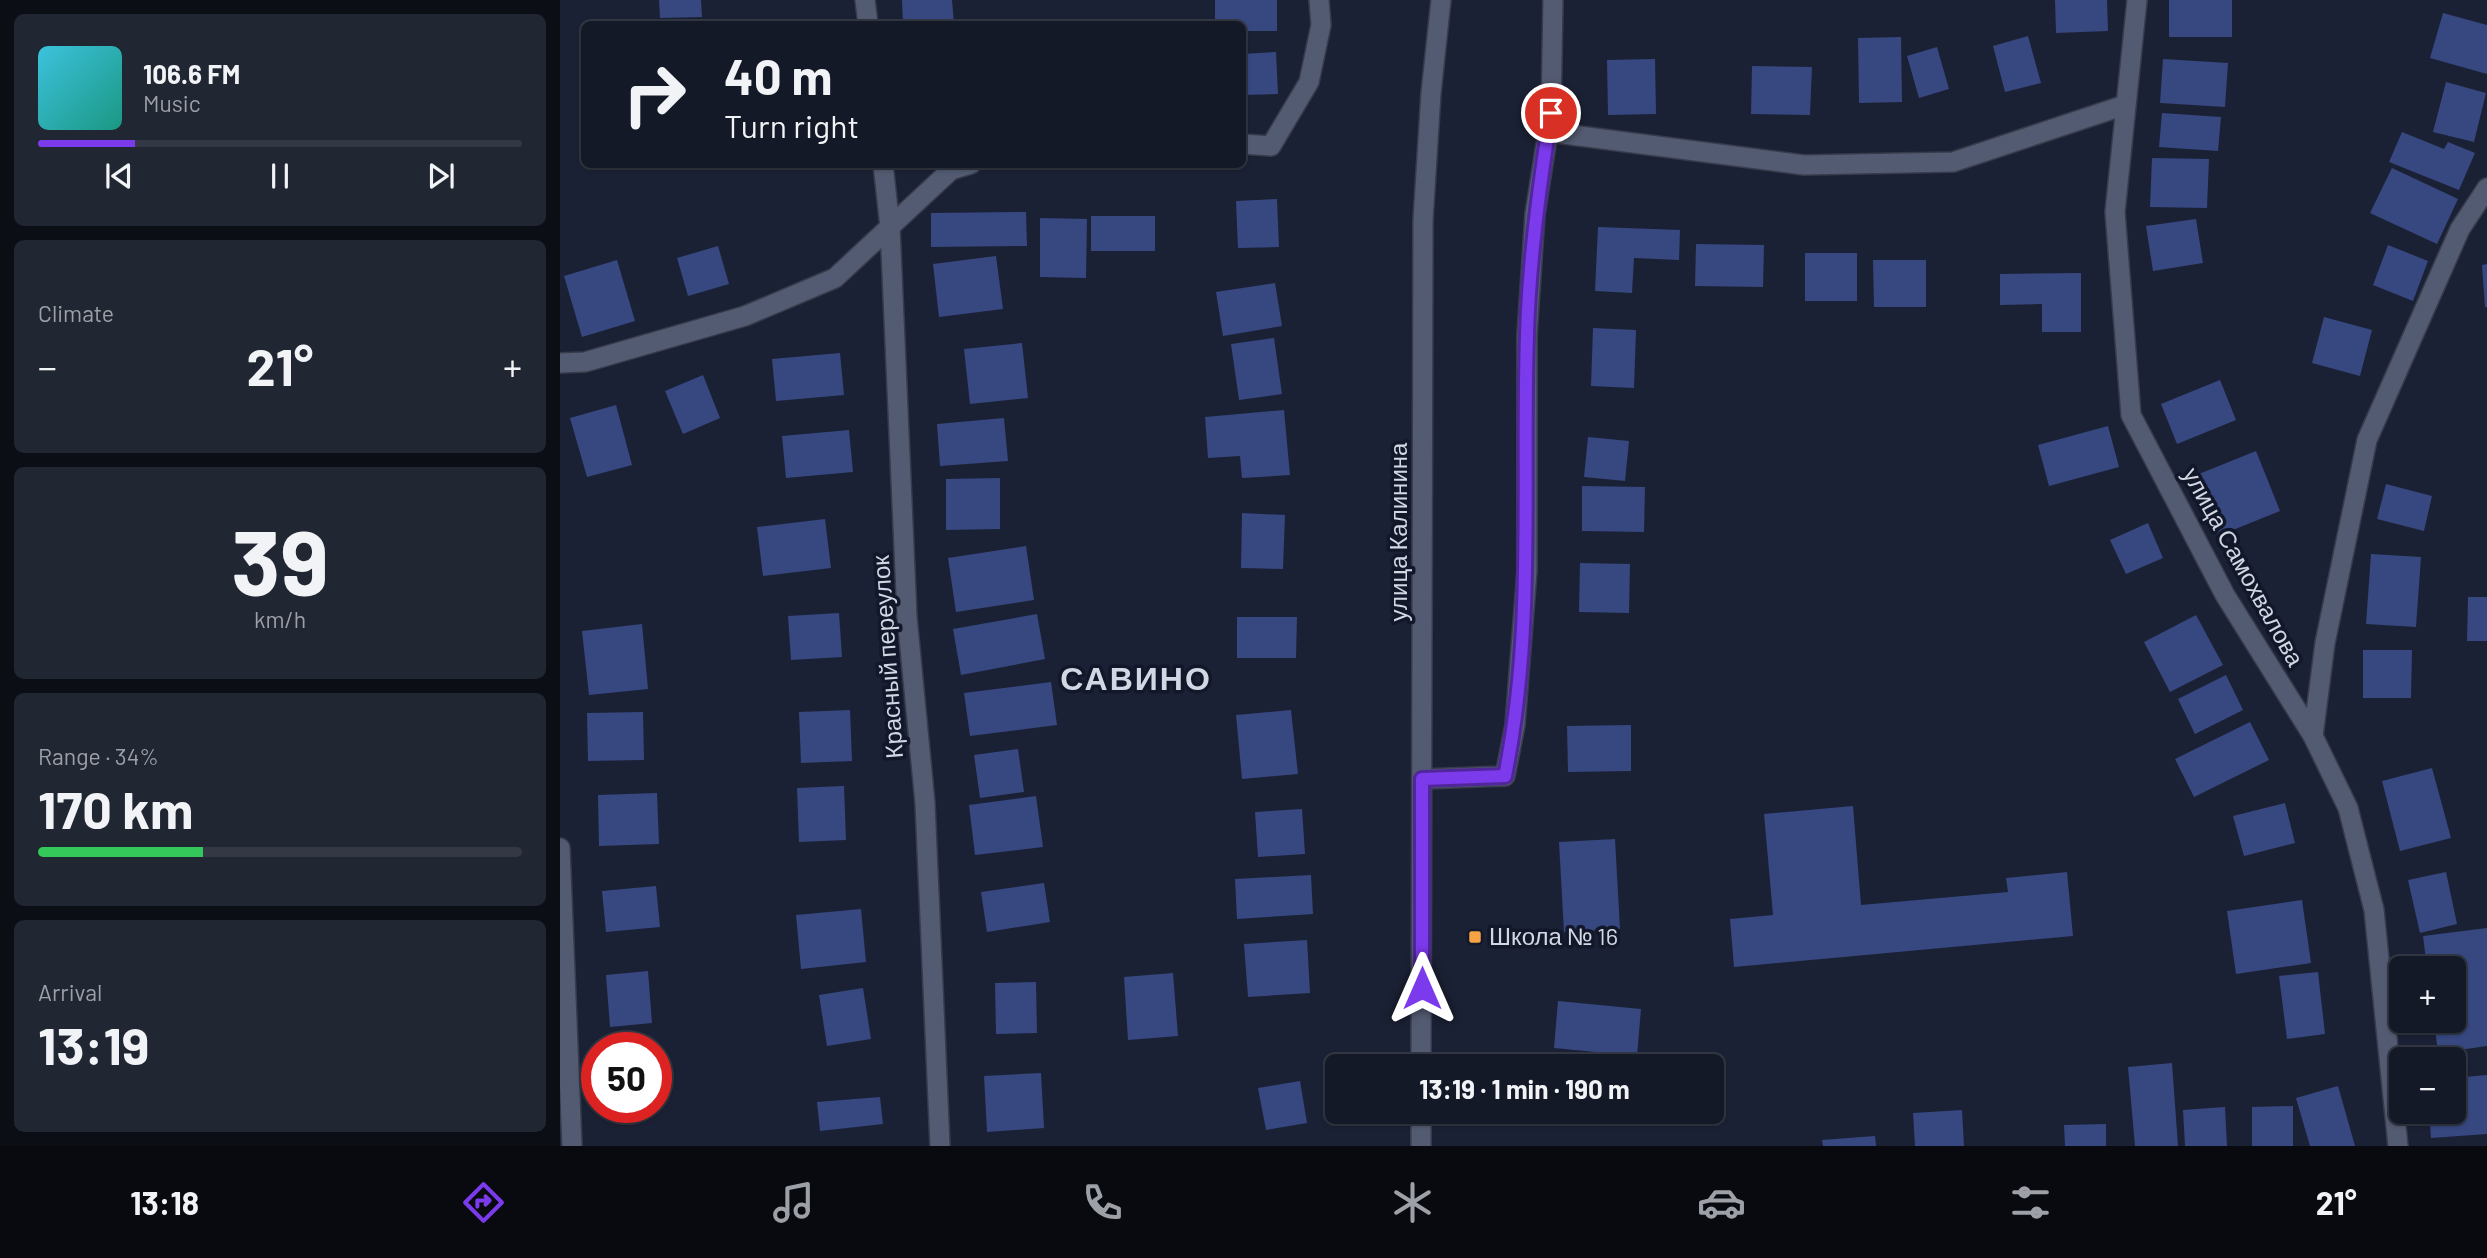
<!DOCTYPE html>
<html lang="en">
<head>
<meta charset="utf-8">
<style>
	:root { --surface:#141927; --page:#212633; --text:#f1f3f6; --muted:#9da0a7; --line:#333844; --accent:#7c3aed }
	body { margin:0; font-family:Barlow,sans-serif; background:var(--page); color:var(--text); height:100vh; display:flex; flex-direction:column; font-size:26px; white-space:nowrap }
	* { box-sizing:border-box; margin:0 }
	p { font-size:23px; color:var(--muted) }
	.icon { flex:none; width:38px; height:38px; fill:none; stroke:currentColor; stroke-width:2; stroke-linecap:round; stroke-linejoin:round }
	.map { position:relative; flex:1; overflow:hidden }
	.side { display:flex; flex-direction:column; gap:14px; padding:14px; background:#0b0e15; width:560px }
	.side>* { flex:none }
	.banner { position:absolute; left:21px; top:21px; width:665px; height:147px; border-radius:10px; box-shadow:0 2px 5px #0004,0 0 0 2px var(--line); background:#141927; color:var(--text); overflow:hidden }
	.controls { position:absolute; left:1829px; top:956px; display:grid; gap:14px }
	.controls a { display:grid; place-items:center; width:77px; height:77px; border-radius:10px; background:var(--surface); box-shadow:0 2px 5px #0004,0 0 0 2px var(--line); font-size:35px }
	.speed { position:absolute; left:21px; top:1032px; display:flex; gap:14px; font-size:35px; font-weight:700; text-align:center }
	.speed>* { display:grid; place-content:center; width:91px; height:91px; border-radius:50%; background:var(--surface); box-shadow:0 2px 5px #0004,0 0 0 2px var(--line); line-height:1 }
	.speed .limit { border:10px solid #d22; background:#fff; color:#111 }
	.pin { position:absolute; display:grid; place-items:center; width:60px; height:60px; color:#fff; margin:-30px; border:4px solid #fff; border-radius:50%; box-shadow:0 2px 7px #0007 }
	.me { position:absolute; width:77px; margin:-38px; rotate:0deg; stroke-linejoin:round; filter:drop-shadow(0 0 5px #0008) }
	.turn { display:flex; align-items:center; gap:24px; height:147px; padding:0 28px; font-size:32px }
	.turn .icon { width:91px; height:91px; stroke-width:2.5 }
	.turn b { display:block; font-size:49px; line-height:60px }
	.big { font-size:52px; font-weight:700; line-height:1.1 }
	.side .card { flex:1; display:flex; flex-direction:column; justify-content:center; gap:10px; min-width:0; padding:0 24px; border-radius:10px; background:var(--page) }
	.side .dial { align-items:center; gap:0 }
	.dial b { font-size:91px; line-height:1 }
	.song { display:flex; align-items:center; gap:21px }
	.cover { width:84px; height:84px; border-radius:10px; background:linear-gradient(135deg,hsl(190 70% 55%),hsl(170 70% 35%)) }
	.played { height:7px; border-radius:4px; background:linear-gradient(90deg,var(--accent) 20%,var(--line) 20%) }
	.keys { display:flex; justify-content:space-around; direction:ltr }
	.heat { display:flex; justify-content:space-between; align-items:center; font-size:38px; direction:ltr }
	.charge { height:10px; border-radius:5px; background:linear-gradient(90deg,#34c759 34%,var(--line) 0) }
	.trip { position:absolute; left:765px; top:1054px; width:399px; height:70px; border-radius:10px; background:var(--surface); box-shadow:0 2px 5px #0004,0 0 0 2px var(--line); font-weight:700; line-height:70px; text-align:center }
	.dock { display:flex; height:112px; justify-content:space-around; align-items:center; background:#080a10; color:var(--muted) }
	.dock .icon { width:49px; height:49px }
	.dock .selected { color:var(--accent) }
	.dock b { font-size:32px; color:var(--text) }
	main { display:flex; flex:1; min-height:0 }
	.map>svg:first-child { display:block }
</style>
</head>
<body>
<main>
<section class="side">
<div class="card">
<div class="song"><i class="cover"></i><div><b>106.6 FM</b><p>Music</p></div></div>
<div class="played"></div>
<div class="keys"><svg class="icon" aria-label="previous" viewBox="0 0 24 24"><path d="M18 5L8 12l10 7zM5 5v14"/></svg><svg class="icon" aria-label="pause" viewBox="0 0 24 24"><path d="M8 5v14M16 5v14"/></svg><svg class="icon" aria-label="next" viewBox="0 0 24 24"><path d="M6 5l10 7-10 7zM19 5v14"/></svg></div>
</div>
<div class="card"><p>Climate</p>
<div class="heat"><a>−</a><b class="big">21°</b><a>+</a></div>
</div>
<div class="card dial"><b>39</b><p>km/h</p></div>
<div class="card"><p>Range · 34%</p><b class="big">170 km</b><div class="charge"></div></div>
<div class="card"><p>Arrival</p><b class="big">13:19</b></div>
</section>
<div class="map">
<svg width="1927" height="1146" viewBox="0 0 1927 1146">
	<rect width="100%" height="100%" fill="#1b2134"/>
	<g fill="#374780">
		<polygon points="99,0 141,0 142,17 100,18"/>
		<polygon points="342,0 392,0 394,24 343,24"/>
		<polygon points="655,0 717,0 717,31 682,31 682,24 655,24"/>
		<polygon points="1495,0 1547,0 1548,31 1496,33"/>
		<rect x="1609" y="0" width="63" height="37"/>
		<polygon points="1883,13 1927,25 1927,74 1870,58"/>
		<polygon points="1468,36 1481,83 1445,92 1433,46"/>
		<polygon points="1341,37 1342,102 1299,103 1298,38"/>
		<polygon points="1377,47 1389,89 1359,98 1347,56"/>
		<polygon points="716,52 718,94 682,95 682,54"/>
		<polygon points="1095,59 1096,114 1048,115 1047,60"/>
		<polygon points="1603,59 1668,63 1665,107 1600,103"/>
		<polygon points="1192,66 1252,67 1250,115 1191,114"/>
		<polygon points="1886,82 1926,93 1914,142 1873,132"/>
		<polygon points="1602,113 1661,117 1658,151 1599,147"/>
		<polygon points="1842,132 1884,149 1888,142 1915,153 1899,190 1829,162"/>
		<polygon points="1592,158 1649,159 1647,208 1590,207"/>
		<polygon points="1832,168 1898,199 1877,244 1810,213"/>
		<polygon points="717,199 719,247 678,248 676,201"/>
		<polygon points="466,212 467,246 371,247 371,213"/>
		<rect x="531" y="216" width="64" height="35"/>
		<polygon points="480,218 527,219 526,278 480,277"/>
		<polygon points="1636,219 1643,263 1593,271 1586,226"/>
		<polygon points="1038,227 1120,230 1119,260 1074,258 1072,293 1035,291"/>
		<polygon points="1136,244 1204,245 1203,287 1135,286"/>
		<polygon points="1828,245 1868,261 1853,301 1813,285"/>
		<polygon points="158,246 169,284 128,296 117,258"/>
		<rect x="1245" y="253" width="52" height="48"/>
		<polygon points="436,256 443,309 379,317 373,264"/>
		<polygon points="57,260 75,321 22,337 4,276"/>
		<polygon points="1313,260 1366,260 1366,307 1314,307"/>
		<polygon points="1927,264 1927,307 1925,307 1922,265"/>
		<polygon points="1521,273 1521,332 1482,332 1482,304 1440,305 1440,274"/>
		<polygon points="715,283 722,326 663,336 656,292"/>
		<polygon points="1764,317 1812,330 1800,376 1752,363"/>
		<polygon points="1033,328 1076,330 1074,388 1031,386"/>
		<polygon points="714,338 722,394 679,400 671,344"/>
		<polygon points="462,343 468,398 410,404 404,349"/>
		<polygon points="280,353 284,395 216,401 212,359"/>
		<polygon points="143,375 160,418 123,434 105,391"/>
		<polygon points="1660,380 1676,420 1617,444 1601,404"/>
		<polygon points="56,405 72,465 27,477 10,418"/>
		<polygon points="724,410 730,475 682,478 680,456 648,458 645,417"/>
		<polygon points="444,418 448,461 380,466 377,424"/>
		<polygon points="1548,426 1559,467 1489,486 1478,445"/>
		<polygon points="289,430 293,472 226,478 222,436"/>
		<polygon points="1028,437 1069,441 1065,481 1024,477"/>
		<polygon points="1696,451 1720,511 1658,536 1634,476"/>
		<polygon points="440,478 440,529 386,530 386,479"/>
		<polygon points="1826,484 1872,496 1864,531 1817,519"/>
		<polygon points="1022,486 1085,487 1084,532 1022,531"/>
		<polygon points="682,513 725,515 723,569 681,568"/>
		<polygon points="265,519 271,568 203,576 197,527"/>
		<polygon points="1588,523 1603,558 1566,574 1550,540"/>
		<polygon points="466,546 474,600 396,612 388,558"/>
		<polygon points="1811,554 1861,557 1856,627 1806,624"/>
		<polygon points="1020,563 1070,564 1069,613 1019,612"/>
		<polygon points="1908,597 1927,597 1927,641 1907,641"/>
		<polygon points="279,613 282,657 231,660 228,616"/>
		<polygon points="477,614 485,659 401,675 393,629"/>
		<polygon points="1636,615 1663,665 1610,692 1584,642"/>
		<polygon points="677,617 737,617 736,658 677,658"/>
		<polygon points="82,624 88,689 29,695 22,631"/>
		<polygon points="1803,650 1852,650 1851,698 1803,698"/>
		<polygon points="1666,675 1683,710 1635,734 1618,699"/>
		<polygon points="491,682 497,725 410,736 404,693"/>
		<polygon points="290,710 292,761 241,763 239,712"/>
		<polygon points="731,710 738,774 682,779 676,715"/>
		<polygon points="83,712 84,760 28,761 27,713"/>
		<polygon points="1690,722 1709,760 1634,797 1615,759"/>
		<polygon points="1071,725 1071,771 1008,772 1007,726"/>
		<polygon points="458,749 464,792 420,798 414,755"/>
		<polygon points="1872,768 1891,838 1840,851 1822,781"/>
		<polygon points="284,786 286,840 239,842 237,788"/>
		<polygon points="97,793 99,844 39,846 38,795"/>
		<polygon points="476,796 483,847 415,855 409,805"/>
		<polygon points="1725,803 1735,843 1684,856 1673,816"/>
		<polygon points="1293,806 1301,905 1448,892 1446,878 1507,872 1513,936 1174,967 1170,919 1213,915 1204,814"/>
		<polygon points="742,809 745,854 698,857 695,812"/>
		<polygon points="1055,839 1060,929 1004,932 999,842"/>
		<polygon points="1886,872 1897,924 1860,933 1848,880"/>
		<polygon points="751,875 753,914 677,919 675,879"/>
		<polygon points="484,883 490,922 427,932 421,892"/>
		<polygon points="96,886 100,927 46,932 42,891"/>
		<polygon points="1742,900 1751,963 1676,974 1667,911"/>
		<polygon points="301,909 306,962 241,969 236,915"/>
		<polygon points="1927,928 1927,1046 1878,1053 1874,1020 1894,1020 1894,968 1867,968 1863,936"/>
		<polygon points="747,940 750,993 688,997 684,944"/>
		<polygon points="88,971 92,1023 50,1027 46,975"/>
		<polygon points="1758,972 1765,1034 1727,1039 1719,976"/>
		<polygon points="613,973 618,1036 568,1040 564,977"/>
		<polygon points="476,982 477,1033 436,1034 435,983"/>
		<polygon points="303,988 311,1039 267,1046 259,995"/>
		<polygon points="998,1001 1081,1009 1077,1056 994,1048"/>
		<polygon points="1612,1063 1618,1146 1575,1146 1568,1067"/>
		<polygon points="481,1073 484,1128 427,1132 424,1076"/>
		<polygon points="1927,1075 1927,1134 1871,1138 1869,1111 1894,1111 1894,1078"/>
		<polygon points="740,1081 747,1123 706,1130 698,1088"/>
		<polygon points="1778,1086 1795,1146 1750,1146 1736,1098"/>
		<polygon points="320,1097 323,1124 260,1131 257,1102"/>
		<polygon points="1733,1106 1733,1146 1692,1146 1692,1107"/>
		<polygon points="1665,1107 1667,1146 1625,1146 1623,1110"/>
		<polygon points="47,1108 90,1108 90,1114 47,1115"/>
		<polygon points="1402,1110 1404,1146 1355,1146 1353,1113"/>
		<polygon points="1546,1124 1546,1146 1505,1146 1504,1125"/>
		<polygon points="1315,1136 1316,1146 1263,1146 1262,1140"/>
	</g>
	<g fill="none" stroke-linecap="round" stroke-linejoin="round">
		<defs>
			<g id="minor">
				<polyline points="305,0 308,24"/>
				<polyline points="1577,0 1555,212 1571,415 1665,595 1753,736 1788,808 1814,910 1838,1146"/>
				<polyline points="988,132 1244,165 1393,162 1565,105"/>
				<polyline points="682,144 711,146 749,82 761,25 759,0"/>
				<polyline points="323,164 330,227 347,617 365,803 380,1146"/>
				<polyline points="0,363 25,362 185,316 275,278 391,170 411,164"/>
				<polyline points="1753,736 1765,643 1807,440 1900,229 1927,188"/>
				<polyline points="862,779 945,776 955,725 967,571 967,335 975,214 991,113 993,0"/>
				<polyline points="0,848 12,1146"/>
			</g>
			<g id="secondary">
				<polyline points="861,1066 863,220 871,93 881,0"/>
				<polyline points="861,1146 861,1111"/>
			</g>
		</defs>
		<use href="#minor" stroke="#373b4b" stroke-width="22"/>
		<use href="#secondary" stroke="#373b4b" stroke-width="22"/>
		<use href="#minor" stroke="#535b72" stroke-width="19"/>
		<use href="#secondary" stroke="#535b72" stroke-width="19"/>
	</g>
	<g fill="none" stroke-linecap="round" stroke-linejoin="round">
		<defs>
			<path id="route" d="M862,988V779L945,776C975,629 962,483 967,335C969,260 979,187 991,113"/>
		</defs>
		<use href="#route" stroke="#51269a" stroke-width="18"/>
		<use href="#route" stroke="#7c3aed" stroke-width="12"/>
	</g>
	<rect fill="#f5a345" stroke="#12172a" stroke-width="2.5" x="908" y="930" width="14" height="14" rx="3.5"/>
	<g text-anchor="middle" stroke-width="7" stroke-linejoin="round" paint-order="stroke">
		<g font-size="24" fill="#d2d7e4" stroke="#12172a">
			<text transform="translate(839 532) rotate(-90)" y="8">улица Калинина</text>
			<text transform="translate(1683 567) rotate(61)" y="8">улица Самохвалова</text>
			<text transform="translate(328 657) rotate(-94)" y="8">Красный переулок</text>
		</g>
		<g font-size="24" fill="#d2d7e4" stroke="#12172a" text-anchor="start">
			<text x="929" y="945">Школа № 16</text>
		</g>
		<g font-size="32" font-weight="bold" letter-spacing="2" fill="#d2d7e4" stroke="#12172a">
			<text x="576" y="690">САВИНО</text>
		</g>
	</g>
</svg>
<div class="controls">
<a>+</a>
<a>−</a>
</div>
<div class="speed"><div class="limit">50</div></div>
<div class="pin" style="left:991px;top:113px;background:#d93025"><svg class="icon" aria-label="arrive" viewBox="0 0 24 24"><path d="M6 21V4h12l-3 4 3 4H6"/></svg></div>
<svg class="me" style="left:862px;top:988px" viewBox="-20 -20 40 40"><path d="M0-17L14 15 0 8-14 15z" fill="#7c3aed" stroke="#fff" stroke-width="4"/></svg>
<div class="trip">13:19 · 1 min · 190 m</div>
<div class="banner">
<div class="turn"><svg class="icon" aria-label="right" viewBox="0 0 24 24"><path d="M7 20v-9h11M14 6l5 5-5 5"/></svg><div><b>40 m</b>Turn right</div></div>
</div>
</div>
</main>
<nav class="dock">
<b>13:18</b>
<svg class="icon selected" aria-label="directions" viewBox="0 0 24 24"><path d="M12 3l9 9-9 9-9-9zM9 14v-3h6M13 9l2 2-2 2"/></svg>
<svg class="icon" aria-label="music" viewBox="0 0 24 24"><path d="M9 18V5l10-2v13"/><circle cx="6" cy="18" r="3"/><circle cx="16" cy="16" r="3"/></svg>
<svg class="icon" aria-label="phone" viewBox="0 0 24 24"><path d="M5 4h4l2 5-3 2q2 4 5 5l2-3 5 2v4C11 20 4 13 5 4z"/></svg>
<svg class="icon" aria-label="climate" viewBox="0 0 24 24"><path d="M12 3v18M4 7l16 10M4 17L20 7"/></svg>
<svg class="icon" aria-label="car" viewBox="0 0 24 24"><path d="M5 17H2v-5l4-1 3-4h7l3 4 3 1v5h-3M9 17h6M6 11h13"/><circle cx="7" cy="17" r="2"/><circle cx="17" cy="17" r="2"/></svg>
<svg class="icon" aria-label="filters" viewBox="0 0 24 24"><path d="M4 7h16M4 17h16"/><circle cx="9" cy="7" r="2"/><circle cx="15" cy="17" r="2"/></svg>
<b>21°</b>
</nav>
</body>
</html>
